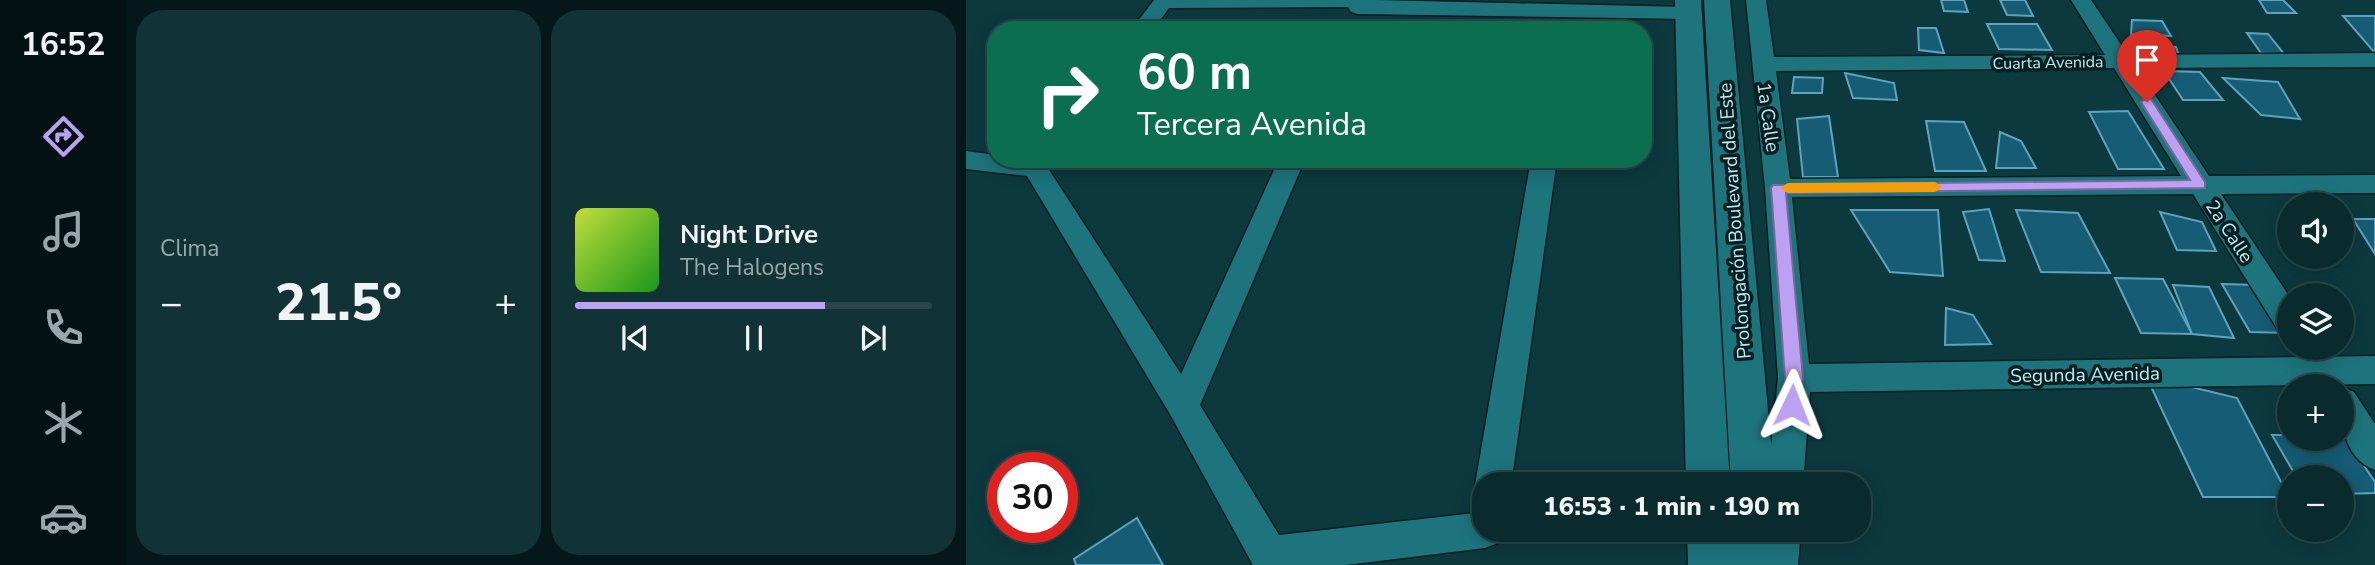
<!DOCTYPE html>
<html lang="es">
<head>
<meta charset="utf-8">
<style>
	:root { --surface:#092b2e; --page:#123336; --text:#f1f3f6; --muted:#99a7aa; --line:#29474a; --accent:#bca0f2 }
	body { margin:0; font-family:"Nunito Sans",sans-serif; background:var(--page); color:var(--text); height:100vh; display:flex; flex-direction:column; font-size:26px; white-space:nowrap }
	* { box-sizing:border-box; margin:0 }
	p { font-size:23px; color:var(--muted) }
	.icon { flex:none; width:38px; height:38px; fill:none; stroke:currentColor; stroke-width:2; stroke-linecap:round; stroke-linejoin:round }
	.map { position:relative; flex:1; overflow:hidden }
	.sheet { display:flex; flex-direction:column; gap:10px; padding:10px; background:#051819; width:840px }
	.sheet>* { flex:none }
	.hud { position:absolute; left:21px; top:21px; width:665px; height:147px; border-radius:28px; box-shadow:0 4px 18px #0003,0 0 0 2px var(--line); background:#0b6e4f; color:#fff; overflow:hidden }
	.fabs { position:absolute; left:1311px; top:192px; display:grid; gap:14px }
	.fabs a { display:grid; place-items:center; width:77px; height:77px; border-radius:50%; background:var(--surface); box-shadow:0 4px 18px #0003,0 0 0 2px var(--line); font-size:35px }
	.speed { position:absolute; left:21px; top:452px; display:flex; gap:14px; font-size:35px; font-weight:700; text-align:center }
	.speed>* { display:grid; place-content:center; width:91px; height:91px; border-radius:50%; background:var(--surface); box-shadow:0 4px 18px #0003,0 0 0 2px var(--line); line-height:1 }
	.speed .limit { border:10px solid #d22; background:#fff; color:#111 }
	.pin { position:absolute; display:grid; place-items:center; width:60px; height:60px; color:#fff; margin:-72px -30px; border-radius:50% 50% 50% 0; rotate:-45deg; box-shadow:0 0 7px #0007 }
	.pin .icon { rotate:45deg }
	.me { position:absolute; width:77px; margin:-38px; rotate:2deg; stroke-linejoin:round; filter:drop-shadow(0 0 5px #0008) }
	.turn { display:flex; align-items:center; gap:24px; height:147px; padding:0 35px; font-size:32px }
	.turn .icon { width:91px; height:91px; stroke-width:2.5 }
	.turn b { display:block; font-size:49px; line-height:60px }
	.big { font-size:52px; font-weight:800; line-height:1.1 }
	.sheet .widget { flex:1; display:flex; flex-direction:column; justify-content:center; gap:10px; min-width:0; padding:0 24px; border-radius:28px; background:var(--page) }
	.song { display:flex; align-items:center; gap:21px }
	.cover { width:84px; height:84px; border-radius:10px; background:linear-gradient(135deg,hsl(70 70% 55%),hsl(120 70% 35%)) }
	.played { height:7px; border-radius:4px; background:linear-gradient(90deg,var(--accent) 70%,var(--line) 70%) }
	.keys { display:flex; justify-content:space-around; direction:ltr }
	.heat { display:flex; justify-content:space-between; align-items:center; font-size:38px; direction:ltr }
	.sheet .tiles { flex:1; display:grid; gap:10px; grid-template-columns:repeat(2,1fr) }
	.trip { position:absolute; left:506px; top:472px; width:399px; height:70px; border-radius:28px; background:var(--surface); box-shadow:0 4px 18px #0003,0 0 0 2px var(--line); font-weight:800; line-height:70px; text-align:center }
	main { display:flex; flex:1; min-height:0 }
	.menu { display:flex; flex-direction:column; width:126px; justify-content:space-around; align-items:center; background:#041112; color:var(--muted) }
	.menu .icon { width:49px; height:49px }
	.menu .current { color:var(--accent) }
	.menu b { font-size:32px; color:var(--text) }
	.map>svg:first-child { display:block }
</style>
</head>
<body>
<main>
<nav class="menu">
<b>16:52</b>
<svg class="icon current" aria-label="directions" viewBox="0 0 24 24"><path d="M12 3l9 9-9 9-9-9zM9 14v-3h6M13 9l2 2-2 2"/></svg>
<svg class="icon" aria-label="music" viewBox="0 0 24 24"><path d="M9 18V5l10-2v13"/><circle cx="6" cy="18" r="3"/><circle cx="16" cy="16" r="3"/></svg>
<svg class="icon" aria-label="phone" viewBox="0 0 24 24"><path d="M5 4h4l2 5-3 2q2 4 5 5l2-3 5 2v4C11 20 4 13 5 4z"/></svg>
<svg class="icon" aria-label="climate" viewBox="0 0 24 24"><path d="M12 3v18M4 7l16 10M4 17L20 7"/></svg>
<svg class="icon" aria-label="car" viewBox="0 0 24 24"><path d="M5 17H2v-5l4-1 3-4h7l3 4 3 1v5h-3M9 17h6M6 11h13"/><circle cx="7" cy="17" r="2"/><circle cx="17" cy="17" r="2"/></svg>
</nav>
<section class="sheet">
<div class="tiles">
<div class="widget"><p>Clima</p>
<div class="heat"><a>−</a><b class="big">21.5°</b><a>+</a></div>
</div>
<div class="widget">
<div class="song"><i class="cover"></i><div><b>Night Drive</b><p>The Halogens</p></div></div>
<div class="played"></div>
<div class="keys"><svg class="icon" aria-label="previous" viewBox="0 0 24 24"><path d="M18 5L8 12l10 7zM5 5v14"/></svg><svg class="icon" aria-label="pause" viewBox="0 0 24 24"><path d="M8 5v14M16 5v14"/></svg><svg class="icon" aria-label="next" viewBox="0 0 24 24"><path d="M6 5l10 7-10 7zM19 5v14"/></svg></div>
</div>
</div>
</section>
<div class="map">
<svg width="1409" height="565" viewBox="0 0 1409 565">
	<rect width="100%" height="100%" fill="#0c393e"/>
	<g fill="#155c74" stroke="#5fa2bd" stroke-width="2">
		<polygon points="975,0 998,0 1002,12 978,11"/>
		<polygon points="1034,0 1059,0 1067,16 1041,15"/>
		<polygon points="1293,0 1317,0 1330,13 1301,13"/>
		<polygon points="1377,16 1409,16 1409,53"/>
		<polygon points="1166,20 1196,21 1205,36 1165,34"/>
		<polygon points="1021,24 1071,24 1086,50 1033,49"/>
		<polygon points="952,28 970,28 978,53 953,50"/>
		<polygon points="1281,33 1302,34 1318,54 1295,53"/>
		<polygon points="1180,45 1210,47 1213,56 1179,55"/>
		<polygon points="1198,71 1234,72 1257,100 1217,100"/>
		<polygon points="879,73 928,83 931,100 887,98"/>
		<polygon points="828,77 857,78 856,93 826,93"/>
		<polygon points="1257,78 1312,82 1334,119 1295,115"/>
		<polygon points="1162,111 1198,169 1152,169 1123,112"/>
		<polygon points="863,116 872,177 837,177 831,119"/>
		<polygon points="960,121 998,122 1020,171 969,171"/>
		<polygon points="1034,132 1055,141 1070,168 1030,168"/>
		<polygon points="1023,209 1039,261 1013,260 997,212"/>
		<polygon points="885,210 972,210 977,276 924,272"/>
		<polygon points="1050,210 1112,213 1144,273 1075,272"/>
		<polygon points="1194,212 1236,222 1250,251 1211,250"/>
		<polygon points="1387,219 1409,219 1409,254"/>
		<polygon points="1149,278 1197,279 1226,334 1175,333"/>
		<polygon points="1256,284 1292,285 1321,333 1284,332"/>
		<polygon points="1207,285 1243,287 1268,338 1226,334"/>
		<polygon points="980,308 1007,315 1025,344 979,345"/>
		<polygon points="1180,376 1271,398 1323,497 1237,497"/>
		<polygon points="1376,433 1409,482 1409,493 1376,494 1376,478 1331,478 1306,435 1323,435 1323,439 1376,439"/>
		<polygon points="171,518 197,565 110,565 108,559"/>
	</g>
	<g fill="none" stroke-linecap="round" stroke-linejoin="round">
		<defs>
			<g id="minor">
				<polygon points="188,0 409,0 722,7 729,9 732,13 729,17 722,19 392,14 385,12 382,7 203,8 187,30 165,30"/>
				<path d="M780,0H800L808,57L1139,55L1105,0H1125L1162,55L1409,53V67L1171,68L1243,176L1409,175V193L1255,194L1323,296V333L1312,330L1227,194L826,197L843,364L1409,356V384L844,392L837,485H801L812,378L799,188ZM1148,68L1215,176L824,179L810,71Z"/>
				<polygon points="0,151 30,155 30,159 78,162 215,374 313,159 339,159 234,405 313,535 518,512 518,530 538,530 532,543 519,548 380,565 287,565 205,416 61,176 0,169"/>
				<polygon points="565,159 591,159 545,485 518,485 518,499 514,497 509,485"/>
				<path d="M1376,387L1388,392L1409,424V470C1376,458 1373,417 1376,387Z"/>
				<polygon points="797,530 835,530 832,565 794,565"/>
			</g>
			<g id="tertiary">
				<polygon points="709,0 735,0 764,485 720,485"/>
				<polygon points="738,0 764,0 809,485 765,485"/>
				<polygon points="721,530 767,530 768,537 768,530 814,530 817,565 722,565"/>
			</g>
		</defs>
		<use href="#minor" stroke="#051e21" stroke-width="3"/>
		<use href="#tertiary" stroke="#051e21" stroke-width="3"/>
		<use href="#minor" fill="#1e747d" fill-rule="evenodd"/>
		<use href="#tertiary" fill="#1e747d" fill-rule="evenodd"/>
	</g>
	<polygon fill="#bca0f2" stroke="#7a689d" stroke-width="2" points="1181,98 1185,99 1239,182 1239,188 820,193 837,378 832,410 826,413 820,410 817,405 819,378 805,188 807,185 1224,180 1175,102"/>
	<polygon fill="#f59e0b" points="969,182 976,187 969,192 822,193 814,188 822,183"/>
	<g text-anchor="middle" stroke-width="7" stroke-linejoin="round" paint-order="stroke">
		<g font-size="16" fill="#c4eaef" stroke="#001f23">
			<text transform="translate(1082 62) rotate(-1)" y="6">Cuarta Avenida</text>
		</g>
		<g font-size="19" fill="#c4eaef" stroke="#001f23">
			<text transform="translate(803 117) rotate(82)" y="7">1a Calle</text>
			<text transform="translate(768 221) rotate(-94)" y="7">Prolongación Boulevard del Este</text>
			<text transform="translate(1264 231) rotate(57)" y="7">2a Calle</text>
			<text transform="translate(1119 374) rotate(-1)" y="7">Segunda Avenida</text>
		</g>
	</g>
</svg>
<div class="fabs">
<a><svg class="icon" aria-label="sound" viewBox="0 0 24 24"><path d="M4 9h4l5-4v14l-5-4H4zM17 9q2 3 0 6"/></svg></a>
<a><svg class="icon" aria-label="layers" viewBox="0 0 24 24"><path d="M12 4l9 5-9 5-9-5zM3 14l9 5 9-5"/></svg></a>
<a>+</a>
<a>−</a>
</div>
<div class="speed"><div class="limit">30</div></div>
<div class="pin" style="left:1181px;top:102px;background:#d93025"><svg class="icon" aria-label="arrive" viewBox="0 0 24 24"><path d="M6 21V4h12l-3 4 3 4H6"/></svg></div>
<svg class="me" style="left:826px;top:405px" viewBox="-20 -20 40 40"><path d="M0-17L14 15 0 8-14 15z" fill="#bca0f2" stroke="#fff" stroke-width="4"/></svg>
<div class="trip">16:53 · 1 min · 190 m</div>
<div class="hud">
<div class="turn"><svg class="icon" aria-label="right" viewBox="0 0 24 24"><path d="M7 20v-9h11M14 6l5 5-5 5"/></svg><div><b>60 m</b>Tercera Avenida</div></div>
</div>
</div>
</main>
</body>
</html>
